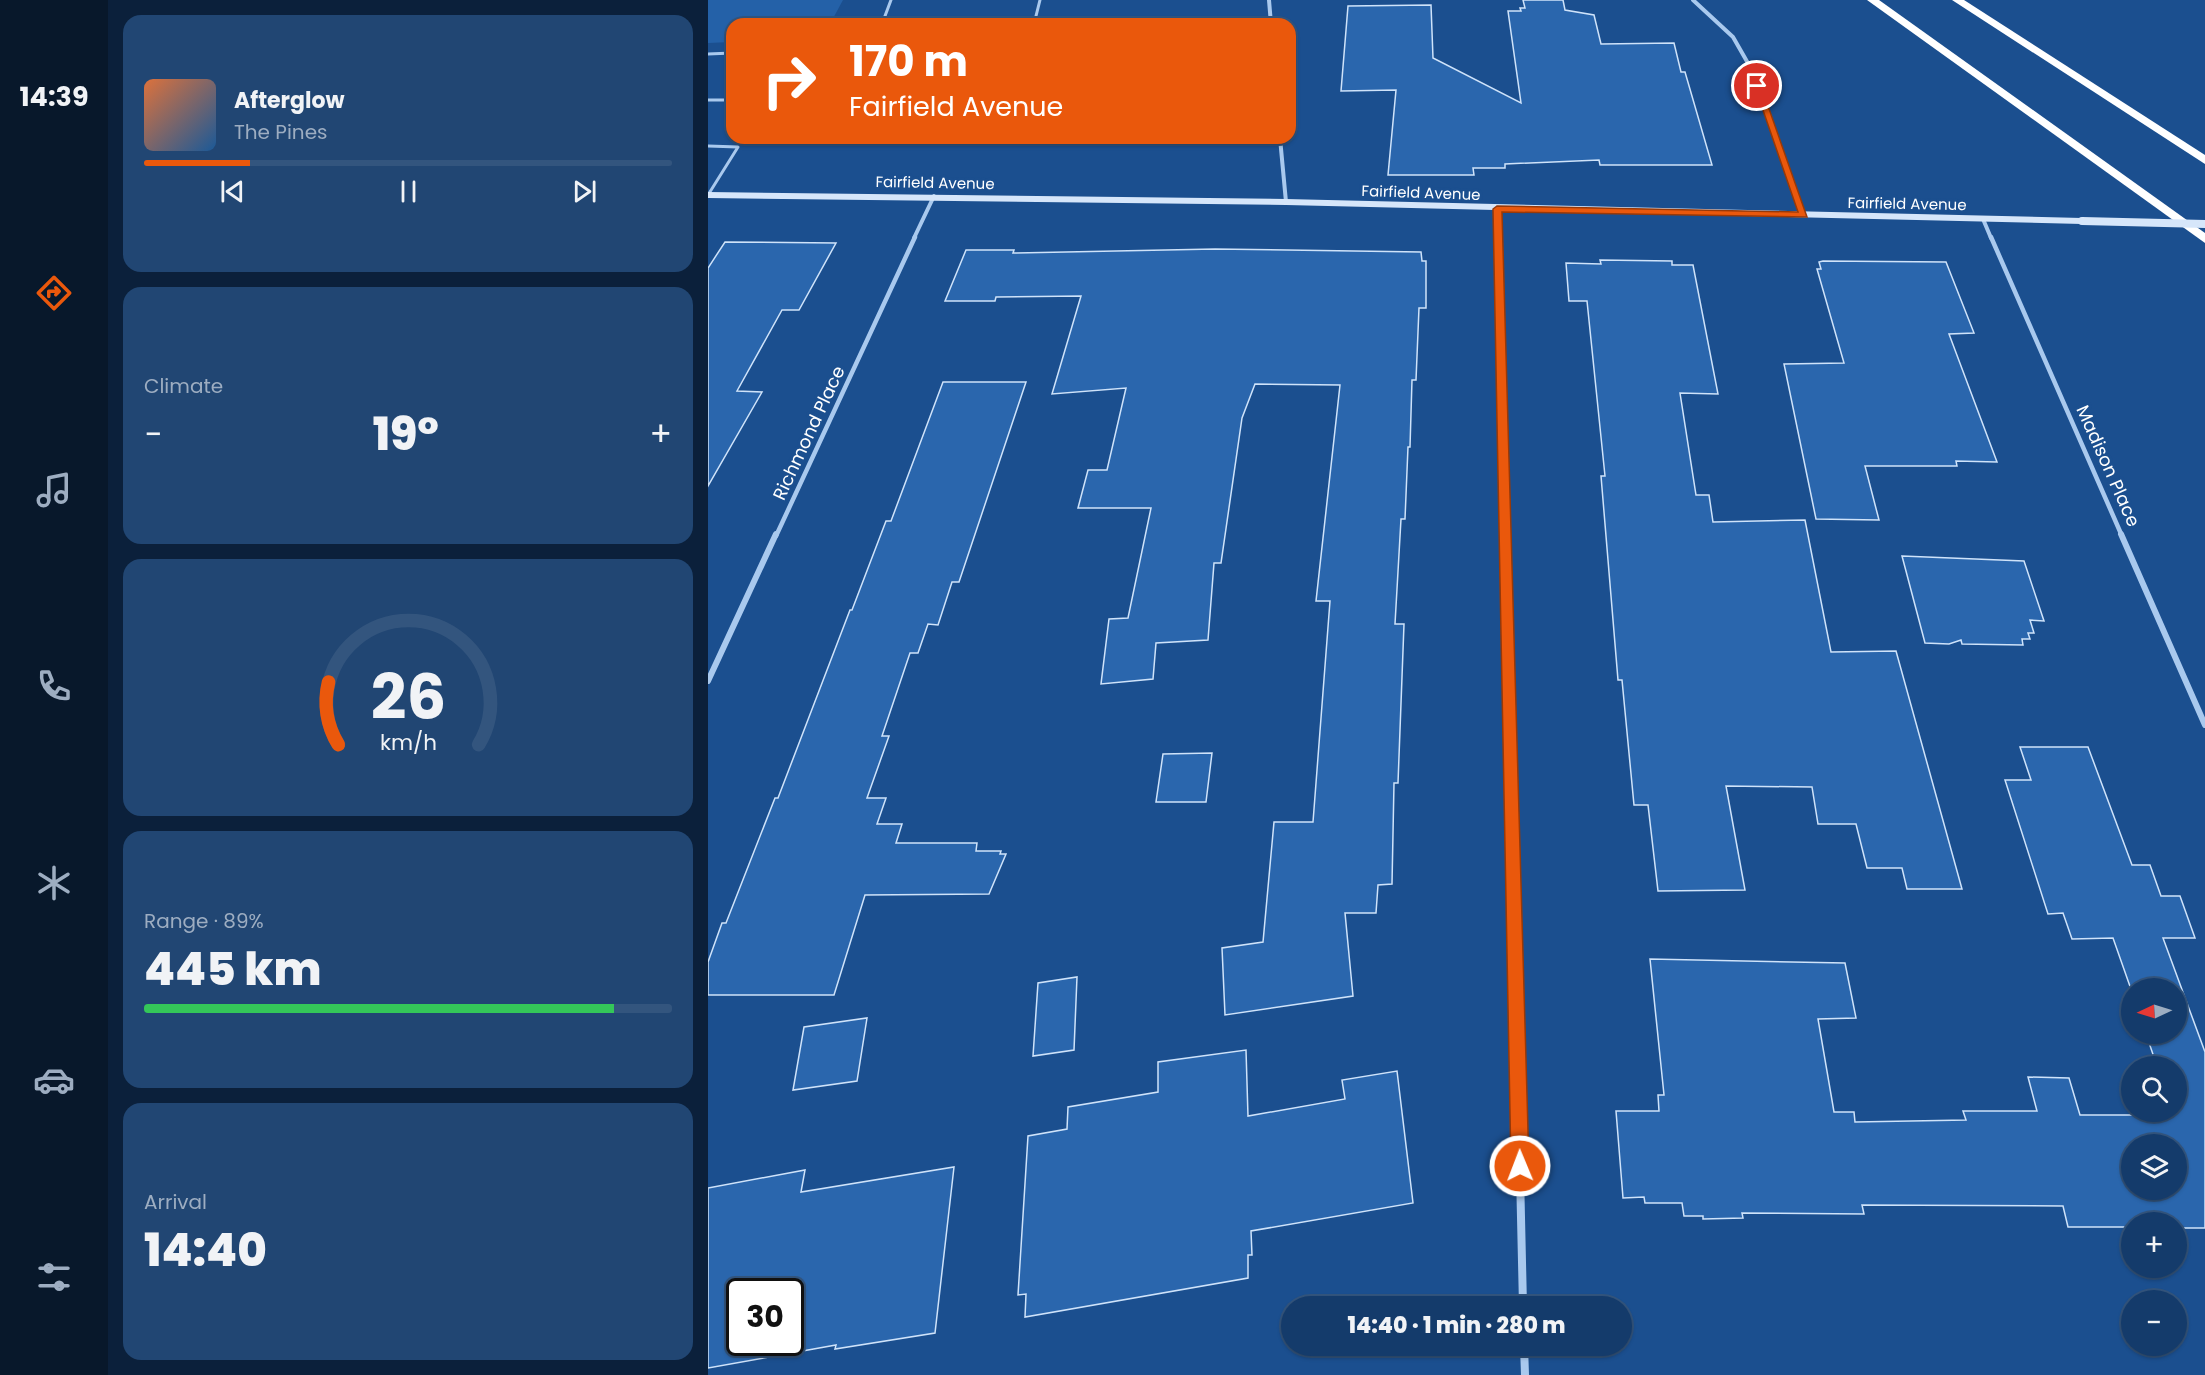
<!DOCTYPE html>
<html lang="en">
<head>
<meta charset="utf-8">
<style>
	:root { --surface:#143b6b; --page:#214673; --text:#f1f3f6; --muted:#9dadc1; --line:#33557e; --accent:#ea580c }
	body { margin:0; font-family:Poppins,sans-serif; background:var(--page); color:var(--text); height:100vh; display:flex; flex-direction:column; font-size:22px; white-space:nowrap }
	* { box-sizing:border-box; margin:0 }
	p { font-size:20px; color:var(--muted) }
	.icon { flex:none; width:33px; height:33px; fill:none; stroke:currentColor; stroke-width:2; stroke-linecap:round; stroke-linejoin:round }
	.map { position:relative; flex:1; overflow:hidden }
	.panel { display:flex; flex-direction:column; gap:15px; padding:15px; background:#0b203b; width:600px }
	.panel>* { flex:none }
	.top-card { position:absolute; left:18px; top:18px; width:570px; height:126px; border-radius:18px; box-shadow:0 2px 4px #0004,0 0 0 2px var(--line); background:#ea580c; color:#fff; overflow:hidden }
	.needle { width:39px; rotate:266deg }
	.buttons { position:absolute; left:1413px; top:978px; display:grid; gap:12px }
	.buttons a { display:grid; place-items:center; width:66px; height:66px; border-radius:50%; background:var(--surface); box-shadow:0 2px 4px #0004,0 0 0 2px var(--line); font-size:30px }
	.speed { position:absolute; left:18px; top:1278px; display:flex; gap:12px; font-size:30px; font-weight:700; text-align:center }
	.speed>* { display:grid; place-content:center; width:78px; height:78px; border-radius:50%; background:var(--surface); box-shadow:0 2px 4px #0004,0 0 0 2px var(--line); line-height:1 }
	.speed .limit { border:3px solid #111; border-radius:9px; background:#fff; color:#111 }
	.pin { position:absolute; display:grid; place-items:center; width:51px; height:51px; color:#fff; margin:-26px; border:3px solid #fff; border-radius:50%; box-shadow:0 2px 6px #0007 }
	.me { position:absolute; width:66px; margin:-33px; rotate:359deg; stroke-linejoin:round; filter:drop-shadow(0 0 4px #0008) }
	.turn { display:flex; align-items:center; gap:21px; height:126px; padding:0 24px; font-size:27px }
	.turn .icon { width:78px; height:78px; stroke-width:2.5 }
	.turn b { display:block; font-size:42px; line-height:51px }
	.big { font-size:45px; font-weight:800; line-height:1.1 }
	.panel .widget { flex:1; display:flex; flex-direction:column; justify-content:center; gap:9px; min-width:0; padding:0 21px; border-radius:18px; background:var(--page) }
	.panel .dial { align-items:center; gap:0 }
	.dial svg { height:156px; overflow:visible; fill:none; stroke:var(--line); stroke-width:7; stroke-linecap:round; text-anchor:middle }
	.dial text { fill:var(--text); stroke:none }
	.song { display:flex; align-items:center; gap:18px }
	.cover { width:72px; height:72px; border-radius:9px; background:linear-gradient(135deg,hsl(20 70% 55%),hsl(210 70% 35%)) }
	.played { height:6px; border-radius:3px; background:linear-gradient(90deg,var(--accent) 20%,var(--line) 20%) }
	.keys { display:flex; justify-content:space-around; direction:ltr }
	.heat { display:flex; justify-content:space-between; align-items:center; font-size:33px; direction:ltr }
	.charge { height:9px; border-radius:4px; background:linear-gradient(90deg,#34c759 89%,var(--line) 0) }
	.trip { position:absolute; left:573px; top:1296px; width:351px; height:60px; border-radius:30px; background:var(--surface); box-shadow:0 2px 4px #0004,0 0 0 2px var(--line); font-weight:800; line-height:60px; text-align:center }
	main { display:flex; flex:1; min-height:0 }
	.tabs { display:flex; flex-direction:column; width:108px; justify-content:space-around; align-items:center; background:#08182b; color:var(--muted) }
	.tabs .icon { width:42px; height:42px }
	.tabs .current { color:var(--accent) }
	.tabs b { font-size:27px; color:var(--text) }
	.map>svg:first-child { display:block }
</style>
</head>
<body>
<main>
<nav class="tabs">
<b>14:39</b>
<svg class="icon current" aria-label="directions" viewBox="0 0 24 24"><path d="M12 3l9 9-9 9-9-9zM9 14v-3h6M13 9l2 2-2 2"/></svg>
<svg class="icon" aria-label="music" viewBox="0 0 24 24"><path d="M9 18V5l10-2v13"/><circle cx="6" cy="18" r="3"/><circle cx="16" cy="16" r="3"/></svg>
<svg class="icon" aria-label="phone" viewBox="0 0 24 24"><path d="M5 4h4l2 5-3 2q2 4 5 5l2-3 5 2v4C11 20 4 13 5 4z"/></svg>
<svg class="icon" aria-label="climate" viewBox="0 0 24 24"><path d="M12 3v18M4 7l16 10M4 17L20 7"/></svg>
<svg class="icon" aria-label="car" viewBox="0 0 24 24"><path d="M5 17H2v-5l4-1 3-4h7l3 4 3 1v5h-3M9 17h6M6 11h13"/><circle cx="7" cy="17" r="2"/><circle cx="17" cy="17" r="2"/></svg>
<svg class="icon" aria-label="filters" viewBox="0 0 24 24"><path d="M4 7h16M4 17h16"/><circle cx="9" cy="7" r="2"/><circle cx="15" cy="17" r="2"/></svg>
</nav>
<section class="panel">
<div class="widget">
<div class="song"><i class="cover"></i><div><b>Afterglow</b><p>The Pines</p></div></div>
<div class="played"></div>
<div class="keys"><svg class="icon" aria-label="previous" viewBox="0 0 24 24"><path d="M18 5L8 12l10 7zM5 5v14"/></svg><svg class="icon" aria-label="pause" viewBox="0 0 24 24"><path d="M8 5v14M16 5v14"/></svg><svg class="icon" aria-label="next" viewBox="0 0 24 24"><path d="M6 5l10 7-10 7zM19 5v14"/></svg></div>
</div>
<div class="widget"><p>Climate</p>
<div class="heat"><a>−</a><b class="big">19°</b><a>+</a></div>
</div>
<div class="widget dial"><svg viewBox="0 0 100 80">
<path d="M14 69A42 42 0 1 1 86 69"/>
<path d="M14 69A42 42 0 0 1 9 37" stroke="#ea580c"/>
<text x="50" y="56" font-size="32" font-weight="700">26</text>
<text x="50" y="72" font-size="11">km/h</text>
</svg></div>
<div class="widget"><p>Range · 89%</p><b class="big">445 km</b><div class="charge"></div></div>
<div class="widget"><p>Arrival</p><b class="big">14:40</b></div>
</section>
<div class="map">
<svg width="1497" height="1375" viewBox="0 0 1497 1375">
	<rect width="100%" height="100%" fill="#1b4f8f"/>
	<polygon fill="#2461a8" points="0,0 135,0 122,24 24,24 24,42 0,43"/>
	<g fill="#2a66ad" stroke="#cfe3fa" stroke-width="1.5" fill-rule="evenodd">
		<polygon points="815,0 855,0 857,10 886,15 893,44 966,43 973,72 977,72 1004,165 892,165 891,160 797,164 797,168 765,168 766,175 680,175 688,90 633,91 640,6 723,5 725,58 813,103 800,11 813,11 812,8 817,8"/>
		<polygon points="17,242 128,243 91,310 74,310 29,391 54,392 0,486 0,268"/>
		<polygon points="507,249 713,252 714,261 718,261 718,308 711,308 708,380 704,380 702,447 700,447 697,519 693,519 687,624 696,624 690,783 686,783 684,884 670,885 668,913 637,913 645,996 517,1015 514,948 555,942 566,822 605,822 622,601 608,601 632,385 547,384 534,418 513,563 506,563 500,640 448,643 445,679 393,684 401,619 420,618 443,508 370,508 380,470 399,470 418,388 344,394 373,296 288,297 287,301 237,301 258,250 306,250 305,253"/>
		<polygon points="892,260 964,261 964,265 985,265 1010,394 972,393 988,495 1001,495 1005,522 1097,520 1123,652 1188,651 1254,889 1199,889 1194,868 1159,868 1148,824 1110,824 1104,787 1018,786 1037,890 950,891 940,805 926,805 914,680 910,680 893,476 897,476 879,301 861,301 858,263 893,264"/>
		<polygon points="1115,261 1238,262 1266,333 1241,334 1289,462 1248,461 1249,466 1157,466 1171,520 1108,519 1076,364 1136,363 1109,269 1113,269 1111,262"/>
		<polygon points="235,382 318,382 251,582 244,582 230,625 220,624 210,653 202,653 174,736 181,736 159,798 178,798 169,824 194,824 188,843 269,843 268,851 293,851 292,854 298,854 281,894 157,895 126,995 0,995 0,962 14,923 18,923 67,798 70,798 142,610 144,610 178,521 183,521"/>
		<polygon points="1194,556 1316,561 1336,621 1322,620 1326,633 1320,633 1322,639 1314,639 1315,645 1254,644 1253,640 1241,644 1217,643"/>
		<path d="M1312,747H1380L1424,865H1442L1453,896H1472L1487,938H1455L1497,1052V1228H1468V1222H1424V1227H1360L1355,1206L1154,1205L1156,1214L1034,1213L1035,1218L995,1219V1216H976L974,1203H937L936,1197L915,1198L908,1111H951L950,1095H956L942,959L1137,963L1148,1018L1110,1019L1126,1112H1146L1147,1122L1258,1120L1255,1111H1329L1320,1077L1361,1078L1372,1115H1466L1465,1112H1468V1066H1449L1438,1034H1468V988H1424V992L1405,938L1364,939L1355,913L1340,914L1297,780H1323ZM1424,1144H1468V1190H1424Z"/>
		<polygon points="504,753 498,802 448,802 455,754"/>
		<polygon points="369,977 366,1050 325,1056 330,983"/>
		<polygon points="159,1018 149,1081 85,1090 96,1027"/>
		<polygon points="538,1050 540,1116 637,1099 634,1080 689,1071 705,1203 543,1231 544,1255 540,1255 540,1278 317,1317 318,1294 310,1295 320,1136 359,1129 360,1107 450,1092 450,1062"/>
		<path d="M246,1167L227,1333L127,1349L128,1345L0,1368V1188L97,1170L93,1192ZM32,1292H82V1342H32Z"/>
	</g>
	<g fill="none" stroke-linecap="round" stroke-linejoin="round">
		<g stroke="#a9c9ee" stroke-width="3">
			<polyline points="174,24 183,0"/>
			<polyline points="326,24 332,0"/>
			<polyline points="0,54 24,53"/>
			<polyline points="0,100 24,100"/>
			<polyline points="0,146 30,147 0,195"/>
		</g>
		<g stroke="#a9c9ee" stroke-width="4">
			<polyline points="561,0 563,24"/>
			<polyline points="985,0 1025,37 1041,65 1095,215"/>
			<polyline points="572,138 578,202"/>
			<polyline points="789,209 790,238"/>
			<polyline points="1275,219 1283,238"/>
			<polyline points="206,238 226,196"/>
		</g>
		<g stroke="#a9c9ee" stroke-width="4.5">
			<polyline points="790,237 797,536"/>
			<polyline points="1283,237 1414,536"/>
			<polyline points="68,536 207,237"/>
		</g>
		<g stroke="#a9c9ee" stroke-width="6">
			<polyline points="797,534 806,909"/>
			<polyline points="1413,534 1497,725"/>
			<polyline points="0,681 68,534"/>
		</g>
		<g stroke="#a9c9ee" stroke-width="8">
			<polyline points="806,907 815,1306"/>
			<polyline points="816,1346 817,1375"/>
		</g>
		<polygon fill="#d6e6fa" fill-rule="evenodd" points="0,192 578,199 1374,218 1378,221 1374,224 578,205 0,198"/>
		<g fill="#fff" fill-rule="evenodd">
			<polygon points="1159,0 1171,0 1497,233 1497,243"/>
			<polygon points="1244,0 1256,0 1497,155 1497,164"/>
		</g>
		<polyline stroke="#d6e6fa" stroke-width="8" points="1374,221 1497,224"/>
	</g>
	<polygon fill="#ea580c" stroke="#983908" stroke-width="1.5" points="1046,84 1053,86 1099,217 794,212 821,1166 818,1172 812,1174 806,1172 803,1166 785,209 789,206 1090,212"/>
	<g text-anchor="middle" stroke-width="6" stroke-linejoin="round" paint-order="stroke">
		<g font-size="15" fill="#fff" stroke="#1b4f8f">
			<text transform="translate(227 183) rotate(1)" y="5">Fairfield Avenue</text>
			<text transform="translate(713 193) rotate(2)" y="5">Fairfield Avenue</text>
			<text transform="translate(1199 204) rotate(1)" y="5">Fairfield Avenue</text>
		</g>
		<g font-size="18" fill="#fff" stroke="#1b4f8f">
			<text transform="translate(101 433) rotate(-65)" y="6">Richmond Place</text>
			<text transform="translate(1400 466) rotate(66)" y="6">Madison Place</text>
		</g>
	</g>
</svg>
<div class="buttons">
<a><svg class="needle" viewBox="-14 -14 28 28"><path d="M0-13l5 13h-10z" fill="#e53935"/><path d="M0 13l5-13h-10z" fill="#9dadc1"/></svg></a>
<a><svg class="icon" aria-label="search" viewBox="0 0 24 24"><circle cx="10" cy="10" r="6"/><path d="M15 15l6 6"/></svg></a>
<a><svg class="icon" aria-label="layers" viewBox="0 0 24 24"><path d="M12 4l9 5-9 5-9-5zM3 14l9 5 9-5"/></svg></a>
<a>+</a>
<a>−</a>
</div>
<div class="speed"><div class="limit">30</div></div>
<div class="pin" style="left:1049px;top:86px;background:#d93025"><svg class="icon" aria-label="arrive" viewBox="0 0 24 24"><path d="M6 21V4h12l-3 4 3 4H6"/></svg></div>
<svg class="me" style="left:812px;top:1166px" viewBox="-20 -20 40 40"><circle r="17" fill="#ea580c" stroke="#fff" stroke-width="3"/><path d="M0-11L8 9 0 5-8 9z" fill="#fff"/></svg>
<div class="trip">14:40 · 1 min · 280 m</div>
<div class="top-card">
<div class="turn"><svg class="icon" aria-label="right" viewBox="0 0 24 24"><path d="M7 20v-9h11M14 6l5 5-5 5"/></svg><div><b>170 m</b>Fairfield Avenue</div></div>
</div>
</div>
</main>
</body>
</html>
